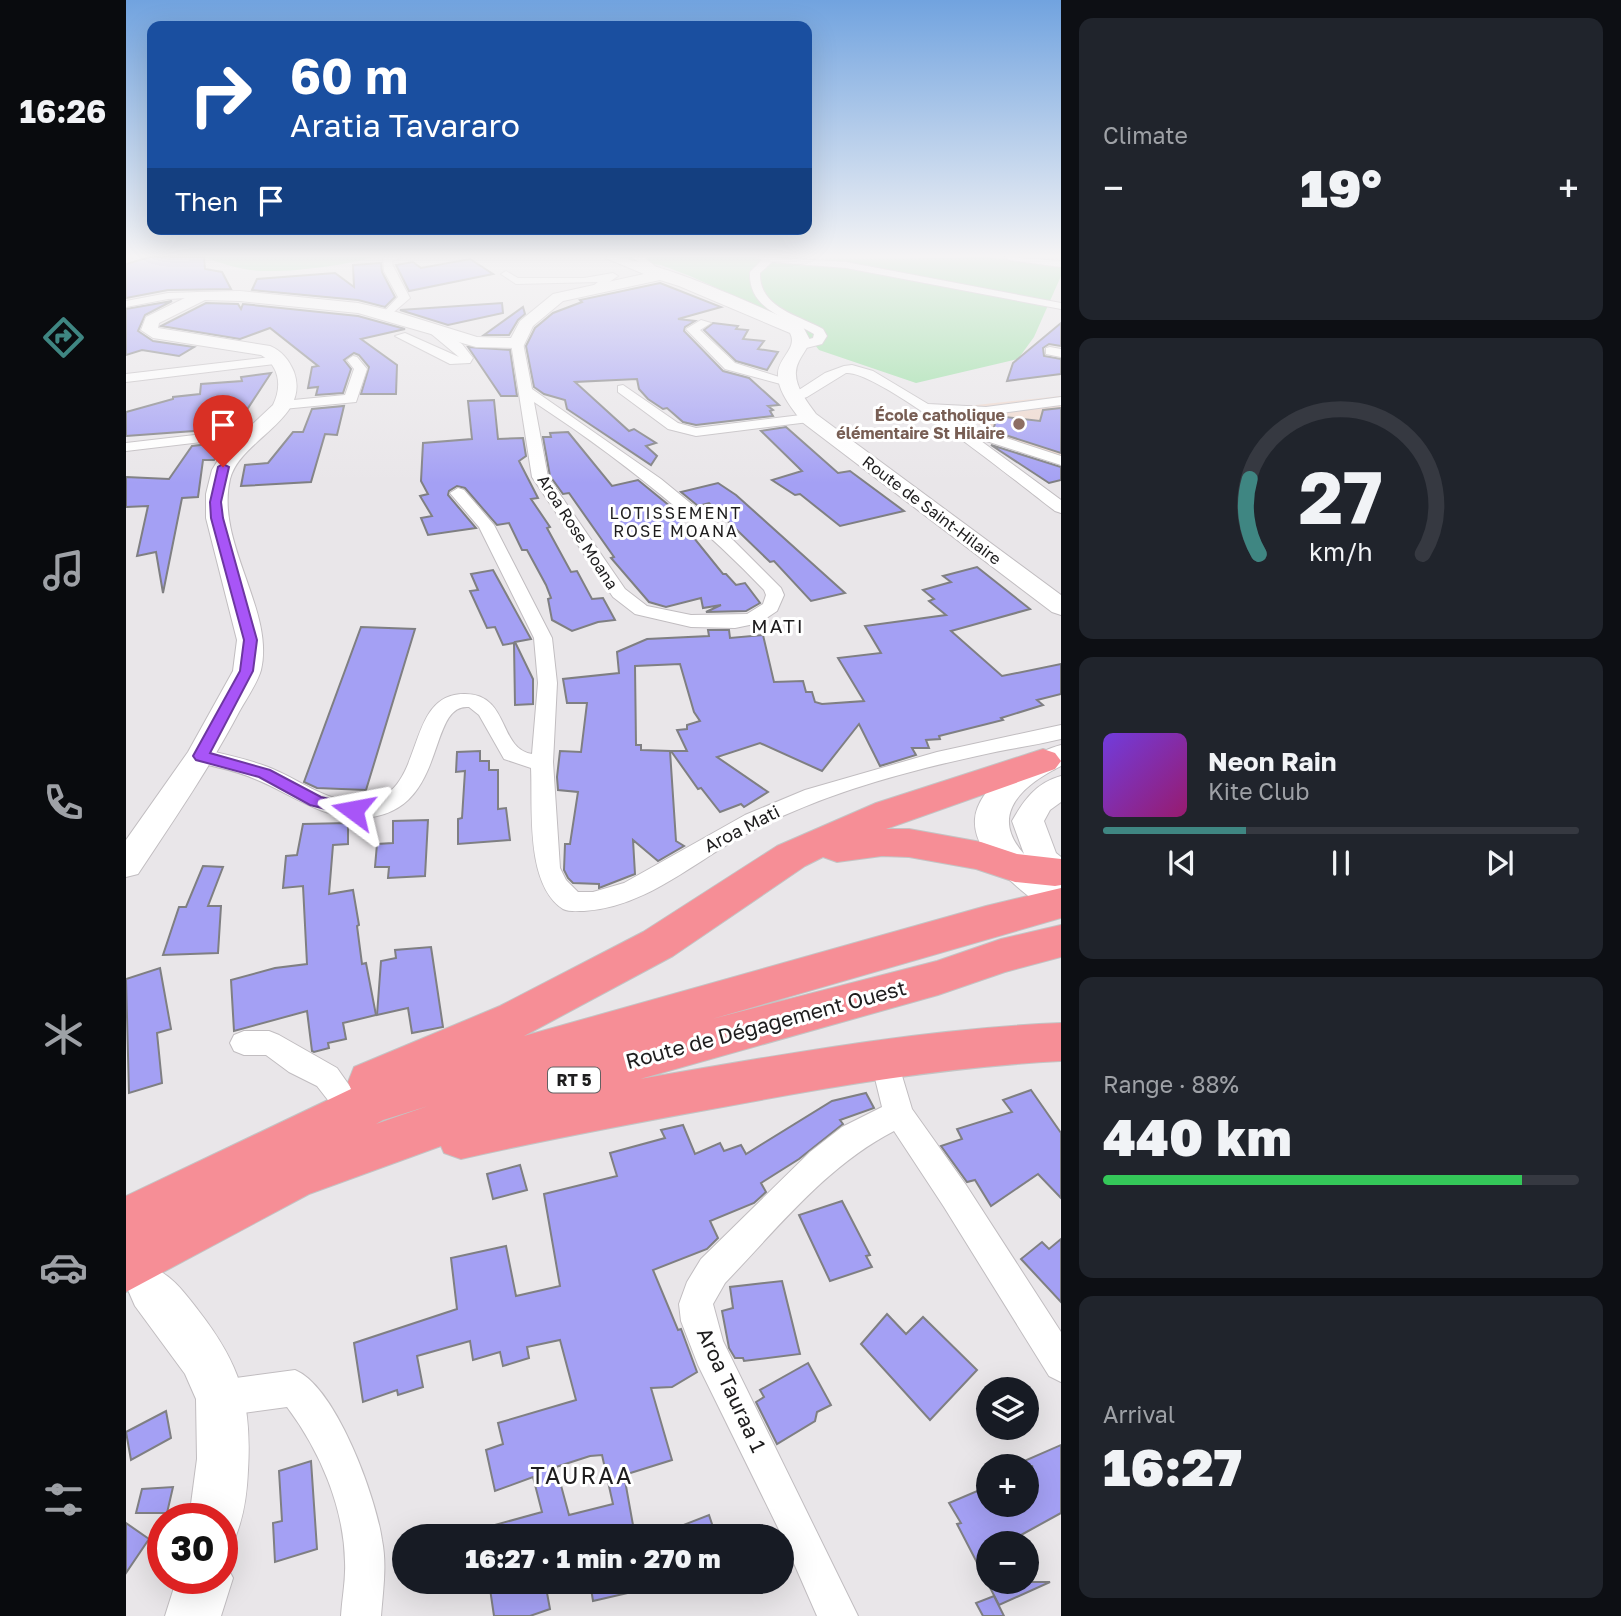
<!DOCTYPE html>
<html lang="en">
<head>
<meta charset="utf-8">
<style>
	:root { --surface:#171b24; --page:#20242c; --text:#f1f3f6; --muted:#9ea1a6; --line:#363941; --accent:#3f8682 }
	body { margin:0; font-family:"Golos Text",sans-serif; background:var(--page); color:var(--text); height:100vh; display:flex; flex-direction:column; font-size:26px; white-space:nowrap }
	* { box-sizing:border-box; margin:0 }
	p { font-size:23px; color:var(--muted) }
	.icon { flex:none; width:38px; height:38px; fill:none; stroke:currentColor; stroke-width:2; stroke-linecap:round; stroke-linejoin:round }
	.map { position:relative; flex:1; overflow:hidden }
	.side { display:flex; flex-direction:column; gap:18px; padding:18px; background:#0d0f14; width:560px }
	.side>* { flex:none }
	.guide { position:absolute; left:21px; top:21px; width:665px; height:214px; border-radius:14px; box-shadow:0 7px 28px #0002; background:#1a4fa0; color:#fff; overflow:hidden }
	.buttons { position:absolute; left:850px; top:1377px; display:grid; gap:14px }
	.buttons a { display:grid; place-items:center; width:63px; height:63px; border-radius:50%; background:var(--surface); box-shadow:0 7px 28px #0002; font-size:35px }
	.speed { position:absolute; left:21px; top:1503px; display:flex; gap:14px; font-size:35px; font-weight:700; text-align:center }
	.speed>* { display:grid; place-content:center; width:91px; height:91px; border-radius:50%; background:var(--surface); box-shadow:0 7px 28px #0002; line-height:1 }
	.speed .limit { border:10px solid #d22; background:#fff; color:#111 }
	.pin { position:absolute; display:grid; place-items:center; width:60px; height:60px; color:#fff; margin:-72px -30px; border-radius:50% 50% 50% 0; rotate:-45deg; box-shadow:0 0 7px #0007 }
	.pin .icon { rotate:45deg }
	.me { position:absolute; width:77px; margin:-38px; rotate:283deg; stroke-linejoin:round; filter:drop-shadow(0 0 5px #0008) }
	.turn { display:flex; align-items:center; gap:24px; height:147px; padding:0 28px; font-size:32px }
	.turn .icon { width:91px; height:91px; stroke-width:2.5 }
	.turn b { display:block; font-size:49px; line-height:60px }
	.then { display:flex; align-items:center; height:66px; padding:0 28px; background:#0003; gap:14px; font-size:26px }
	.big { font-size:52px; font-weight:800; line-height:1.1 }
	.side .card { flex:1; display:flex; flex-direction:column; justify-content:center; gap:10px; min-width:0; padding:0 24px; border-radius:14px; background:var(--page) }
	.side .dial { align-items:center; gap:0 }
	.dial svg { height:182px; overflow:visible; fill:none; stroke:var(--line); stroke-width:7; stroke-linecap:round; text-anchor:middle }
	.dial text { fill:var(--text); stroke:none }
	.song { display:flex; align-items:center; gap:21px }
	.cover { width:84px; height:84px; border-radius:10px; background:linear-gradient(135deg,hsl(260 70% 55%),hsl(320 70% 35%)) }
	.played { height:7px; border-radius:4px; background:linear-gradient(90deg,var(--accent) 30%,var(--line) 30%) }
	.keys { display:flex; justify-content:space-around; direction:ltr }
	.heat { display:flex; justify-content:space-between; align-items:center; font-size:38px; direction:ltr }
	.charge { height:10px; border-radius:5px; background:linear-gradient(90deg,#34c759 88%,var(--line) 0) }
	.trip { position:absolute; left:266px; top:1524px; width:402px; height:70px; border-radius:35px; background:var(--surface); box-shadow:0 7px 28px #0002; font-weight:800; line-height:70px; text-align:center }
	main { display:flex; flex:1; min-height:0 }
	.tab-bar { display:flex; flex-direction:column; width:126px; justify-content:space-around; align-items:center; background:#090b0e; color:var(--muted) }
	.tab-bar .icon { width:49px; height:49px }
	.tab-bar .current { color:var(--accent) }
	.tab-bar b { font-size:32px; color:var(--text) }
	.map>svg:first-child { display:block }
</style>
</head>
<body>
<main>
<nav class="tab-bar">
<b>16:26</b>
<svg class="icon current" aria-label="directions" viewBox="0 0 24 24"><path d="M12 3l9 9-9 9-9-9zM9 14v-3h6M13 9l2 2-2 2"/></svg>
<svg class="icon" aria-label="music" viewBox="0 0 24 24"><path d="M9 18V5l10-2v13"/><circle cx="6" cy="18" r="3"/><circle cx="16" cy="16" r="3"/></svg>
<svg class="icon" aria-label="phone" viewBox="0 0 24 24"><path d="M5 4h4l2 5-3 2q2 4 5 5l2-3 5 2v4C11 20 4 13 5 4z"/></svg>
<svg class="icon" aria-label="climate" viewBox="0 0 24 24"><path d="M12 3v18M4 7l16 10M4 17L20 7"/></svg>
<svg class="icon" aria-label="car" viewBox="0 0 24 24"><path d="M5 17H2v-5l4-1 3-4h7l3 4 3 1v5h-3M9 17h6M6 11h13"/><circle cx="7" cy="17" r="2"/><circle cx="17" cy="17" r="2"/></svg>
<svg class="icon" aria-label="filters" viewBox="0 0 24 24"><path d="M4 7h16M4 17h16"/><circle cx="9" cy="7" r="2"/><circle cx="15" cy="17" r="2"/></svg>
</nav>
<div class="map">
<svg width="935" height="1616" viewBox="0 0 935 1616">
	<rect width="100%" height="100%" fill="#e9e6e9"/>
	<polygon fill="#efd8cd" points="935,396 935,456 882,440 822,408"/>
	<g fill="#98dea2">
		<path d="M77,257H248C216,266 157,274 124,270C108,268 93,262 77,257Z"/>
		<polygon points="493,257 672,257 682,260 861,257 935,266 935,276 908,337 892,359 790,383 693,350 673,325 564,276 535,265 508,262"/>
	</g>
	<g fill="#a4a0f4" stroke="#7f7f82" stroke-width="2" fill-rule="evenodd">
		<polygon points="24,257 78,257 79,269 96,272 105,289 42,290 0,298 0,264"/>
		<polygon points="344,259 367,274 283,291 270,265 287,262 295,268"/>
		<polygon points="255,263 256,272 269,297 259,307 232,300 126,290 131,279 209,273 228,287 227,265"/>
		<polygon points="534,283 595,307 552,319 569,321 559,327 558,331 597,371 623,378 653,405 642,406 647,410 644,411 647,416 570,425 557,422 541,408 537,409 522,399 513,389 511,379 449,382 503,431 508,429 530,443 520,446 531,456 525,465 441,409 439,400 418,394 408,387 400,346 409,328 427,313 456,302 454,300"/>
		<polygon points="46,301 19,315 12,331 27,341 68,347 53,356 16,350 0,355 0,309"/>
		<polygon points="80,303 112,304 115,309 117,304 232,316 279,329 235,339 271,365 270,394 235,394 243,367 233,355 228,353 218,360 225,369 217,393 190,395 192,387 182,388 186,367 192,366 144,328 114,339 35,326"/>
		<polygon points="376,303 377,313 322,325 274,310"/>
		<polygon points="397,307 399,314 392,320 383,335 358,335"/>
		<polygon points="587,323 612,326 610,329 622,330 617,339 638,341 632,349 652,352 641,370 610,361 578,330"/>
		<polygon points="935,323 935,346 923,344 917,348 918,356 935,359 935,374 881,381 887,363"/>
		<polygon points="342,347 384,350 391,396 375,396"/>
		<polygon points="145,373 109,428 0,436 0,412 47,399 47,397 74,394 75,384 116,381 115,377"/>
		<polygon points="368,400 372,439 397,438 400,456 393,461 412,498 405,499 424,527 421,528 445,572 451,571 466,599 477,598 489,620 472,622 446,631 426,620 422,599 425,598 420,585 401,550 396,550 383,523 371,525 339,488 331,486 323,491 322,495 350,528 302,535 295,518 306,516 294,496 302,494 295,481 297,443 346,439 342,401"/>
		<polygon points="218,406 211,435 199,434 185,482 115,486 119,465 142,463 167,432 177,432 186,409"/>
		<polygon points="935,408 935,453 867,431 871,416 914,421 917,410"/>
		<polygon points="660,427 712,473 724,471 778,511 714,526 674,494 669,495 646,480 676,471 635,431"/>
		<polygon points="442,432 486,486 512,480 550,511 547,512 597,574 600,574 610,585 619,583 634,603 620,611 580,612 595,605 577,608 575,598 540,607 523,602 485,558 488,557 443,493 437,494 424,476 417,437 425,437 424,433"/>
		<polygon points="100,442 88,460 77,460 72,497 56,498 37,593 30,552 11,556 22,506 0,507 0,477 43,479 66,446"/>
		<polygon points="865,445 935,467 935,480 923,483"/>
		<polygon points="592,483 610,495 719,593 685,601 648,561 644,562 583,503 572,506 555,492"/>
		<polygon points="851,567 904,609 825,631 876,676 935,664 935,694 911,700 917,705 875,718 877,720 813,736 814,739 800,740 803,748 786,748 790,755 754,766 733,724 696,771 634,743 591,757 642,792 618,807 615,804 594,812 575,788 572,789 545,751 561,751 551,730 561,729 561,725 574,721 568,712 554,664 509,666 510,745 515,745 515,750 544,751 550,841 558,846 532,861 507,840 509,874 473,888 473,884 447,883 442,878 438,870 439,844 444,844 452,792 432,790 431,777 434,751 455,752 461,703 441,703 437,679 493,673 491,652 521,639 583,636 582,630 603,630 604,638 637,635 648,682 677,681 680,692 686,692 689,702 696,704 738,701 712,658 755,653 739,626 820,615 803,601 808,599 797,590 825,582 817,576"/>
		<polygon points="367,570 405,639 389,642 407,679 407,704 389,705 388,643 377,645 369,627 361,628 344,591 352,590 345,574"/>
		<polygon points="235,627 289,629 240,790 191,788 178,782"/>
		<polygon points="354,751 354,761 363,761 363,770 372,770 372,809 380,808 384,840 332,844 332,819 336,818 339,771 330,772 331,752"/>
		<polygon points="302,820 299,876 262,878 263,867 249,867 251,844 267,843 267,821"/>
		<polygon points="222,823 222,844 207,845 203,894 227,890 233,925 231,926 236,964 240,963 250,1015 217,1023 220,1039 202,1043 203,1048 188,1052 186,1051 181,1011 108,1031 105,980 149,968 181,964 177,886 157,888 160,856 171,855 177,824"/>
		<polygon points="77,866 97,867 82,906 95,906 92,953 37,955 53,907 60,907"/>
		<polygon points="305,947 317,1027 286,1033 282,1008 251,1015 255,961 270,958 269,950"/>
		<polygon points="34,968 45,1029 31,1033 36,1083 3,1093 0,979"/>
		<polygon points="905,1090 935,1133 935,1198 912,1174 865,1206 849,1180 841,1182 815,1146 836,1139 831,1129 886,1112 877,1100"/>
		<path d="M740,1093L748,1108L714,1120L717,1124L673,1159L635,1183L640,1192L628,1203L584,1221L592,1238L581,1249L527,1270L552,1330L555,1329L571,1372L546,1387L525,1388L546,1460L498,1475L509,1536H348L347,1531L416,1512L407,1477L369,1491L360,1450L377,1444L372,1423L450,1400L434,1340L401,1347L403,1358L377,1366L374,1352L347,1360L344,1341L291,1356L297,1387L272,1395L271,1390L237,1402L228,1343L331,1309L325,1258L380,1246L390,1296L434,1286L418,1194L491,1176L484,1153L539,1138L535,1130L557,1125L569,1154L594,1143L598,1151L615,1145L620,1154L706,1101ZM476,1455L487,1504L443,1515L430,1467L464,1456Z"/>
		<polygon points="394,1165 401,1190 367,1199 361,1174"/>
		<polygon points="716,1201 744,1255 740,1256 746,1267 704,1281 673,1215"/>
		<polygon points="935,1239 935,1302 895,1259 916,1242 923,1249"/>
		<polygon points="656,1281 674,1354 618,1361 617,1358 609,1358 603,1348 596,1311 607,1308 604,1287"/>
		<polygon points="761,1314 780,1334 797,1317 851,1370 804,1420 735,1344"/>
		<polygon points="682,1363 705,1405 691,1412 689,1421 651,1444 630,1402 638,1397 634,1390"/>
		<polygon points="40,1411 45,1438 5,1460 0,1432"/>
		<polygon points="935,1445 935,1513 895,1535 900,1544 863,1544 863,1582 924,1582 873,1605 831,1524 835,1523 823,1503 863,1486 863,1505 901,1505 901,1469 907,1466 887,1466"/>
		<polygon points="185,1461 191,1549 149,1562 147,1523 156,1521 153,1471"/>
		<polygon points="47,1487 41,1513 10,1513 16,1489"/>
		<polygon points="583,1515 590,1536 532,1536 532,1535"/>
		<polygon points="0,1523 23,1539 0,1573"/>
		<polygon points="363,1582 419,1582 424,1609 404,1616 368,1616"/>
		<polygon points="464,1582 518,1582 519,1589 467,1601"/>
		<polygon points="868,1596 878,1616 857,1616 850,1603"/>
	</g>
	<g fill="none" stroke-linecap="round" stroke-linejoin="round">
		<defs>
			<g id="minor">
				<polygon points="257,257 276,257 266,261 267,266 284,298 262,317 256,314 272,297 258,271"/>
				<polygon points="506,257 518,257 540,275 531,277"/>
				<path d="M630,257L720,262L935,303V309L720,268L646,262L634,273C633,308 672,315 697,329L701,336L696,344L676,349L670,345L672,342L687,338L688,334C661,318 622,310 624,272L636,260Z"/>
				<polygon points="878,257 935,261 935,267 883,260"/>
				<polygon points="380,271 392,278 458,278 487,273 492,276 469,292 463,289 472,282 390,284 375,274"/>
				<polygon points="76,292 80,293 80,297 42,299 0,307 0,301 42,293"/>
				<polygon points="575,320 585,323 574,330 609,363 669,382 662,386 599,369 560,329"/>
				<polygon points="307,325 336,344 347,358 344,363 324,364 269,336 279,333 333,357 303,332 301,329"/>
				<path d="M391,339L397,343L406,389L535,479L596,529L655,588L658,595L651,611L633,623L609,628L565,627L509,614L487,597L406,477L385,343ZM408,402C492,457 569,518 638,590L640,595L637,604L621,614L565,615L521,606L499,589L422,477Z"/>
				<polygon points="924,347 935,349 935,357 920,354 920,348"/>
				<polygon points="153,356 159,360 157,363 0,382 0,374"/>
				<polygon points="227,356 231,357 241,369 230,402 157,409 150,405 157,401 219,395 228,369 221,360"/>
				<path d="M718,366L726,365L747,371L802,404L860,407L935,397V405L860,415L815,413L840,431H859L935,456V465L851,438L935,500V513L929,511C896,486 753,370 720,373L681,397L669,401L662,397L699,373Z"/>
				<polygon points="497,385 552,423 570,428 683,414 690,418 683,422 570,436 542,429 492,392 492,386"/>
				<polygon points="129,428 136,432 134,435 0,451 0,443"/>
				<path d="M332,488L338,490L368,525L426,638L431,683L427,762L434,868L440,880L452,892H467L498,883L619,815L679,790L811,752L935,725V739C907,746 879,749 851,756C768,774 680,799 606,842C560,869 514,908 458,911C451,911 443,912 437,909C399,884 407,808 405,768L378,759L353,715L343,707C299,703 324,816 234,818C196,819 162,792 129,779C109,770 88,767 67,761L64,756L67,751L75,749C98,754 121,759 142,767C171,778 200,802 232,802C304,803 274,693 339,694C384,694 372,749 406,754L412,683L408,638L353,527L324,493Z"/>
				<polygon points="118,1031 143,1031 153,1035 211,1068 230,1095 225,1104 215,1108 205,1104 191,1086 163,1072 140,1055 118,1055 108,1051 104,1043 108,1035"/>
				<path d="M758,1046L768,1049L786,1109L840,1185L935,1332V1382L923,1376L818,1207L768,1131C700,1166 651,1229 599,1283L587,1304L597,1341L732,1616H691L656,1536L572,1365L555,1321L553,1304L561,1282L575,1259L684,1152L716,1127L756,1107L744,1058L748,1049Z"/>
				<path d="M169,1370C210,1387 250,1497 256,1540C261,1565 257,1590 255,1616H215C216,1598 220,1580 219,1562C218,1507 194,1451 161,1407L95,1416L82,1411L77,1398L82,1385L95,1380Z"/>
			</g>
			<g id="secondary">
				<path d="M477,257C530,257 624,304 676,325L684,340C682,348 677,353 673,361C663,380 679,399 690,414L935,595V615L926,612L676,422C666,408 651,391 652,373C653,357 672,348 664,333L553,286L534,280L437,301L407,326L397,347L391,348L350,347L232,313L114,301L79,300L33,323L32,328L144,346C156,351 163,360 168,372C185,420 114,439 104,479C89,543 149,610 135,670C131,684 120,699 113,712C83,769 47,821 12,874L0,877V840L62,752L107,671L111,640L80,518V494L86,470L97,452L147,405C156,387 154,366 135,355L27,338L15,330L20,317L71,292L114,291L232,303L267,311L351,337L385,338L394,321L427,294L518,274Z"/>
				<path d="M935,745V766C897,785 862,814 898,854L886,821C898,800 910,783 935,776V802L924,810L918,821L930,853L935,857V914C916,908 900,895 886,882C869,867 847,844 849,819C852,784 905,753 935,745Z"/>
				<path d="M25,1267C46,1275 58,1292 72,1310C114,1364 126,1401 122,1470C121,1494 118,1516 109,1538L96,1543V1519H63L71,1459L70,1399L59,1374L9,1306L2,1290L9,1274Z"/>
				<polygon points="96,1557 107,1578 95,1616 39,1616 51,1578 96,1578"/>
			</g>
			<path id="trunk" d="M917,749L929,753L935,761L929,769L760,829H783L855,842L891,854L935,859V885L929,886L889,882L850,869L783,857L756,856L711,862L697,857L679,866L547,956L398,1036L860,906L935,888V918L586,1019L811,961L875,939L935,925V957L879,972L812,995L514,1079C654,1055 793,1029 935,1023V1061C821,1067 709,1086 597,1107C509,1123 422,1139 335,1159L318,1153L315,1146L183,1194L0,1292V1196L225,1089L222,1082L228,1067L374,1006L517,932L651,846L750,803ZM302,1106L250,1124L257,1120Z"/>
		</defs>
		<use href="#minor" stroke="#c1bdc0" stroke-width="2"/>
		<use href="#secondary" stroke="#c1bdc0" stroke-width="2"/>
		<use href="#trunk" stroke="#c4c4c4" stroke-width="2"/>
		<use href="#minor" fill="#fff" fill-rule="evenodd"/>
		<use href="#secondary" fill="#fff" fill-rule="evenodd"/>
		<use href="#trunk" fill="#f68e96" fill-rule="evenodd"/>
	</g>
	<linearGradient id="sky" x2="0" y2="1"><stop stop-color="#71a3df"/><stop offset="0.53" stop-color="#f5f4f5"/><stop offset="1" stop-color="#f5f4f5" stop-opacity="0"/></linearGradient>
	<rect width="935" height="483" fill="url(#sky)"/>
	<polygon fill="#a855f7" stroke="#6d37a1" stroke-width="2" points="97,464 103,467 95,502 97,518 131,640 127,671 84,753 144,770 195,797 232,806 235,810 232,814 227,816 184,805 133,777 70,760 67,756 114,671 118,640 85,518 84,502 92,467"/>
	<circle fill="#8d6e63" stroke="#fff" stroke-width="2.5" cx="893" cy="424" r="7"/>
	<g text-anchor="middle" stroke-width="6" stroke-linejoin="round" paint-order="stroke">
		<g font-size="16" font-weight="bold" fill="#785e54" stroke="#fff" text-anchor="end">
			<text x="879" y="421">École catholique<tspan x="879" dy="18">élémentaire St Hilaire</tspan></text>
		</g>
		<g font-size="16" fill="#1e1d1e" stroke="#fff">
			<text transform="translate(806 510) rotate(37)" y="6">Route de Saint-Hilaire</text>
			<text transform="translate(452 532) rotate(57)" y="6">Aroa Rose Moana</text>
		</g>
		<g font-size="16" letter-spacing="2" fill="#1e1d1e" stroke="#fff">
			<text x="550" y="519">LOTISSEMENT<tspan x="550" dy="18">ROSE MOANA</tspan></text>
		</g>
		<rect fill="#fff" stroke="#626162" stroke-width="2" x="422" y="1067.5" width="52" height="25" rx="5"/>
		<g font-size="16" font-weight="bold" fill="#1e1d1e">
			<text x="448" y="1086">RT 5</text>
		</g>
		<g font-size="18" fill="#1e1d1e" stroke="#fff">
			<text transform="translate(616 829) rotate(-27)" y="6">Aroa Mati</text>
		</g>
		<g font-size="19" letter-spacing="2" fill="#1e1d1e" stroke="#fff">
			<text x="652" y="633">MATI</text>
		</g>
		<g font-size="21" fill="#1e1d1e" stroke="#fff">
			<text transform="translate(640 1025) rotate(-15)" y="7">Route de Dégagement Ouest</text>
			<text transform="translate(605 1390) rotate(65)" y="7">Aroa Tauraa 1</text>
		</g>
		<g font-size="23" letter-spacing="2" fill="#1e1d1e" stroke="#fff">
			<text x="456" y="1484">TAURAA</text>
		</g>
	</g>
</svg>
<div class="buttons">
<a><svg class="icon" aria-label="layers" viewBox="0 0 24 24"><path d="M12 4l9 5-9 5-9-5zM3 14l9 5 9-5"/></svg></a>
<a>+</a>
<a>−</a>
</div>
<div class="speed"><div class="limit">30</div></div>
<div class="pin" style="left:97px;top:467px;background:#d93025"><svg class="icon" aria-label="arrive" viewBox="0 0 24 24"><path d="M6 21V4h12l-3 4 3 4H6"/></svg></div>
<svg class="me" style="left:227px;top:810px" viewBox="-20 -20 40 40"><path d="M0-17L14 15 0 8-14 15z" fill="#a855f7" stroke="#fff" stroke-width="4"/></svg>
<div class="trip">16:27 · 1 min · 270 m</div>
<div class="guide">
<div class="turn"><svg class="icon" aria-label="right" viewBox="0 0 24 24"><path d="M7 20v-9h11M14 6l5 5-5 5"/></svg><div><b>60 m</b>Aratia Tavararo</div></div>
<div class="then">Then<svg class="icon" aria-label="arrive" viewBox="0 0 24 24"><path d="M6 21V4h12l-3 4 3 4H6"/></svg></div>
</div>
</div>
<section class="side">
<div class="card"><p>Climate</p>
<div class="heat"><a>−</a><b class="big">19°</b><a>+</a></div>
</div>
<div class="card dial"><svg viewBox="0 0 100 80">
<path d="M14 69A42 42 0 1 1 86 69"/>
<path d="M14 69A42 42 0 0 1 10 36" stroke="#3f8682"/>
<text x="50" y="56" font-size="32" font-weight="700">27</text>
<text x="50" y="72" font-size="11">km/h</text>
</svg></div>
<div class="card">
<div class="song"><i class="cover"></i><div><b>Neon Rain</b><p>Kite Club</p></div></div>
<div class="played"></div>
<div class="keys"><svg class="icon" aria-label="previous" viewBox="0 0 24 24"><path d="M18 5L8 12l10 7zM5 5v14"/></svg><svg class="icon" aria-label="pause" viewBox="0 0 24 24"><path d="M8 5v14M16 5v14"/></svg><svg class="icon" aria-label="next" viewBox="0 0 24 24"><path d="M6 5l10 7-10 7zM19 5v14"/></svg></div>
</div>
<div class="card"><p>Range · 88%</p><b class="big">440 km</b><div class="charge"></div></div>
<div class="card"><p>Arrival</p><b class="big">16:27</b></div>
</section>
</main>
</body>
</html>
